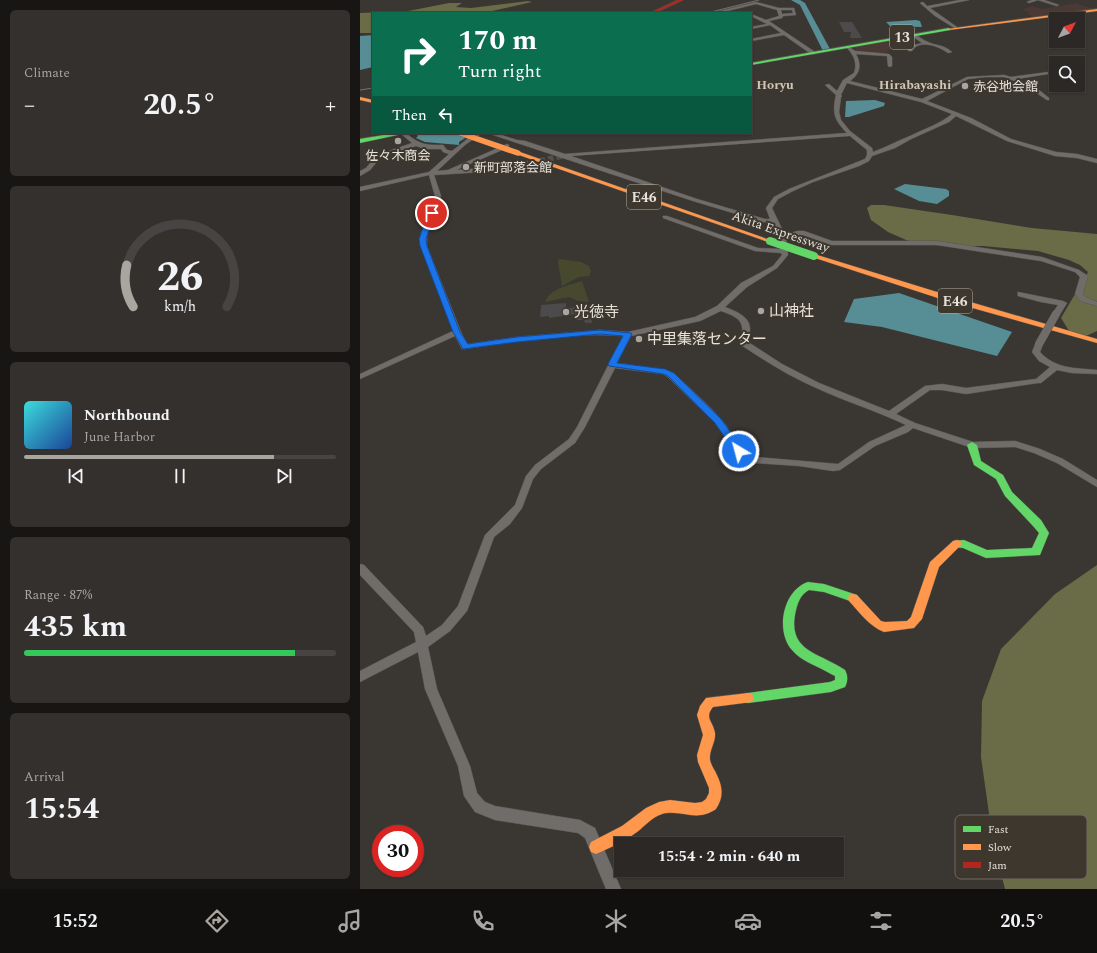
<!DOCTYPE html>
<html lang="en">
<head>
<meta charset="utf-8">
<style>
	:root { --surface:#2c2826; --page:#34302e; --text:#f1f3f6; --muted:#a6a6a7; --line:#484443; --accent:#a9a6a0 }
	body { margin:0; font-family:Spectral,"Noto Sans JP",serif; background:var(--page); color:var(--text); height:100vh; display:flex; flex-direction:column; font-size:15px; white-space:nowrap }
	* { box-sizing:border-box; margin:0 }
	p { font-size:13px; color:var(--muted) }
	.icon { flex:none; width:22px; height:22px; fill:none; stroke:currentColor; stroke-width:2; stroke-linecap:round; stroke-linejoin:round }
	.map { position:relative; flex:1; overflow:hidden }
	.side { display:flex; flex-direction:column; gap:10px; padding:10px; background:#181615; width:360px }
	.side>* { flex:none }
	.guide { position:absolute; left:12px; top:12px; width:380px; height:122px; border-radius:0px; box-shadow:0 1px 3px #0004,0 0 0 1px var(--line); background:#0b6e4f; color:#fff; overflow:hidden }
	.needle { width:26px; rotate:49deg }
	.buttons { position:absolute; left:689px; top:12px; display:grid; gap:8px }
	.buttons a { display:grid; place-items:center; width:36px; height:36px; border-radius:0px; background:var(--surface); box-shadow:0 1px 3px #0004,0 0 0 1px var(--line); font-size:20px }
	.speed { position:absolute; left:12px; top:825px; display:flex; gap:8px; font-size:20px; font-weight:700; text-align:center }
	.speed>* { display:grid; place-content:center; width:52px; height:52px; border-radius:50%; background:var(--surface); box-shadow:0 1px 3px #0004,0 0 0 1px var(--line); line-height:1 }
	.speed .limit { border:6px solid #d22; background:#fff; color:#111 }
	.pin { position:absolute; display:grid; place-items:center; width:34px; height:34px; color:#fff; margin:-17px; border:2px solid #fff; border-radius:50%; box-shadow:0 1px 4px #0007 }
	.me { position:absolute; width:44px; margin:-22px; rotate:323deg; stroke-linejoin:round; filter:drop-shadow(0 0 3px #0008) }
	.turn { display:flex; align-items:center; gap:14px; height:84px; padding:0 20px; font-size:18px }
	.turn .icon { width:52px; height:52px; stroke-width:2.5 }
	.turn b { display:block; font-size:28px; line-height:34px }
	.then { display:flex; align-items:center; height:38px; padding:0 20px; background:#0003; gap:8px; font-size:15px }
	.big { font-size:30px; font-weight:700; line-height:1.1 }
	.side .widget { flex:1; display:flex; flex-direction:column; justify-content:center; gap:6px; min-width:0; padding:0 14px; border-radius:6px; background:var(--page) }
	.side .dial { align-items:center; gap:0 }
	.dial svg { height:104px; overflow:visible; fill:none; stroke:var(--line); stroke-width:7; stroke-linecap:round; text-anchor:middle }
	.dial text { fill:var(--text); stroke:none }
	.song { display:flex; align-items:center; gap:12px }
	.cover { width:48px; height:48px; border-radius:6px; background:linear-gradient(135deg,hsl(180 70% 55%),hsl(220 70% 35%)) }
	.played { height:4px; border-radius:2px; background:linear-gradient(90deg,var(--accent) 80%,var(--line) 80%) }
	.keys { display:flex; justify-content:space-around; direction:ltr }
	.heat { display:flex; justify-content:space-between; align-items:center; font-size:22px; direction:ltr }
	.charge { height:6px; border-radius:3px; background:linear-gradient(90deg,#34c759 87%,var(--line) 0) }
	.trip { position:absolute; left:254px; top:837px; width:230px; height:40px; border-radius:0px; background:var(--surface); box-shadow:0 1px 3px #0004,0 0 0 1px var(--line); font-weight:700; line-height:40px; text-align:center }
	.tab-bar { display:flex; height:64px; justify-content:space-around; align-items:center; background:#12100f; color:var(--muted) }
	.tab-bar .icon { width:28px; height:28px }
	.tab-bar .active { color:var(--accent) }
	.tab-bar b { font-size:18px; color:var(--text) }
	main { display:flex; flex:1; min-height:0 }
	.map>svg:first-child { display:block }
</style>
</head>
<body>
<main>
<section class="side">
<div class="widget"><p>Climate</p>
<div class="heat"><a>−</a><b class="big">20.5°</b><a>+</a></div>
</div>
<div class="widget dial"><svg viewBox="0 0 100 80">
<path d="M14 69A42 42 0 1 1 86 69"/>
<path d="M14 69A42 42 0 0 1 9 37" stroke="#a9a6a0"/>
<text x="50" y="56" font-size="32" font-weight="700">26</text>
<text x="50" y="72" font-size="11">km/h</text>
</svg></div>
<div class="widget">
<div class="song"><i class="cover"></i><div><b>Northbound</b><p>June Harbor</p></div></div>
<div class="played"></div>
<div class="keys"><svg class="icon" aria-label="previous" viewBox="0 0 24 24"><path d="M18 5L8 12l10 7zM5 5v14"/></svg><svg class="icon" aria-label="pause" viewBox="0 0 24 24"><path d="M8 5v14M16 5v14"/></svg><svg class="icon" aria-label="next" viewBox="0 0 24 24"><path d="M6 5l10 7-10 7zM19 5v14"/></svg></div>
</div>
<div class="widget"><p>Range · 87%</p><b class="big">435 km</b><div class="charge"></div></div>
<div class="widget"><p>Arrival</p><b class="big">15:54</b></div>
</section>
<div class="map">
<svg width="737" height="889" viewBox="0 0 737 889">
	<rect width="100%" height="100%" fill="#3a3632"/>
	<g fill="#4b3936">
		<polygon points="716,3 733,9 674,17 666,13 670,12 662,10 671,6 683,9"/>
		<polygon points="530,41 532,46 530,50 523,54 498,51 493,47"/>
	</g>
	<g fill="#47492f">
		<polygon points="199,259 221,262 229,266 231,271 229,276 219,277 202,286 198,262"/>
		<path d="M222,281L229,302L218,301L209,297L185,302C190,288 210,285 222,281Z"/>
	</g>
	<g fill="#696c46">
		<polygon points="168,1 172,2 123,13 13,13 13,33 0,33 0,13 48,11 89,3 102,3 96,7 111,8"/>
		<polygon points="511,205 524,205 592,215 672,228 737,234 737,331 726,336 709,331 701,318 728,272 720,265 709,260 678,251 623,246 583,246 553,243 528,232 511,220 507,208"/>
		<polygon points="737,565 737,889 645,889 633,842 621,757 622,701 641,649 695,594"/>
	</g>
	<g fill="#578d94">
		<polygon points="556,20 560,21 562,27 530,26 526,22"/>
		<polygon points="13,35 13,67 0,70 0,36"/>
		<polygon points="515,100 525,103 524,106 489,117 485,117 486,101"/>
		<polygon points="63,133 113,133 99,142 99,145 65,142 56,138 58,136 57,135"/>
		<polygon points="545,184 586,189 589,191 589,196 577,204 559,201 534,189"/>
		<polygon points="539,293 652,332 637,356 522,327 484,322 494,299"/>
	</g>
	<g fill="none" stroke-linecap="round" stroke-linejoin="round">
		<polygon fill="#578d94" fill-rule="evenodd" points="431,0 440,0 445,3 470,49 469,51 463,51 440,5"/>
	</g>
	<g fill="#4d4a4b">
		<polygon points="479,22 492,22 502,38 490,38 491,32 484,32"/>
		<polygon points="206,303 206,308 231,306 232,323 225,323 224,320 216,320 215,314 189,318 189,316 180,317 181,305"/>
	</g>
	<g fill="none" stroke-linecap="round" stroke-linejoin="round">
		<polyline stroke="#54504c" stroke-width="5.5" stroke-dasharray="5.5 3" stroke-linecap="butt" points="163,164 203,156"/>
		<defs>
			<g id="street">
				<polygon points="600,0 609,0 570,8 597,27 596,29 575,16 560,3 563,2 567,6"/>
				<polygon points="672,0 678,0 669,3 667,2"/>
				<polygon points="678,0 684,0 699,5 697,6"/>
				<path d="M396,2L419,8H434L436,15L423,16L422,18L409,21L455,52V54H451L424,35L391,41V39L421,33L410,25L391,29V27L407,24L391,16V14L406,20L419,16L417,10L396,4L359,13H352ZM421,10H432L433,13L422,14Z"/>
				<path d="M552,34C557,34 561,39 566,41C575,46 583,44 592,52L588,53C579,46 559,39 552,51H548L550,46L562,43L552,36Z"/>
				<path d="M488,46L495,51L529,54L532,57V66L530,67L528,66L527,56L496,54C502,65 500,74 490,81L562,99L607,77L644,75L651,77L696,71L694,73L657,79L679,90L689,98V100H687L675,92L652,80L644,77H626L608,79L567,101L611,118L651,139L696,152L717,154L737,159V163L717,158L695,156L647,141L596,116L589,122L551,139L535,148L512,156L509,161L499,166L453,182L433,191L418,199L412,208L425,235L437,231H444L472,241H577L682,257L719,270L728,276L723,294L726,297L737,302V306L720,301L715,294L720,277L715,272L681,261L577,245H471L443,235H438L426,239L428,255L417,268L387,287L365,307C375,311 390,316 390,329C390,334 388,338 388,342L422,364L459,383L529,411L565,386L582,384L606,388L676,379L690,367L679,361L672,352L676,342H682L683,344L680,352C695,369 716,368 737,370V374L712,373L697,370L681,383H678L606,394L582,390H570L536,414L555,423L613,442L655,441L680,449L703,459L737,480V487L697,463L674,453L655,447L612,448L553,428L548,432L515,446L480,470L473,471L439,466L395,463L382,459L376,453L355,423L308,377L303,374L255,368L225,427L215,443L181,469L173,479L162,508L150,524L134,537L107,611L90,631L68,647L77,689L110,766L117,793L125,802L135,806L220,820L235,828L261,889H246L225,838L218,833L135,820L115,812L104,796L98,766L65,689L58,652L0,682V671L56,642L54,632L0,575V564L4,565L63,627L66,636L82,625L98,606L125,535L155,505L166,476L175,465L209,439L217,427L263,336C211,332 157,341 105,349H102L95,336L0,379V374L93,331L61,246V233L75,196L69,175L0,191V187L69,172L89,154L83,152L81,149H65L56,146L21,157L10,170L0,176V171L6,168L17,155L52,143L40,133H46C60,145 65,145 83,145L87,150L92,151L115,133H122L105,145L77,171L88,170L147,144L149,145V147L96,170L123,168L163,162L166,164L163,166L123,172L74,175L81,196L67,233V246L101,332L107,344L157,337L240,330L268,332L335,317L357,306L381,283L413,266L422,255L421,253L395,251L303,218V216H307L398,248L421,249L420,238L412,223L403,222L333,201L127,133H135L157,140L165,141L205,154L487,133C474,120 472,113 476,95L465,85L469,84L477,91L483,80L494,73C498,62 493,54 486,47ZM487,83L561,102L592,114C580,124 564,129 550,136C537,141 527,147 513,152L512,148L490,131L481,120L479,112L481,97L482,96L481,95ZM490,136L507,150V155L505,159L429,189L414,197L406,208L410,219H405L337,199L211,156ZM361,311C371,315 384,318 382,332C381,337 379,340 381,345C404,360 427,375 452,386C483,401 515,410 546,425L509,442L478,464L395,457C378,452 372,431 361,419C347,403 329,388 314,373L305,370L257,363L271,336L340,321Z"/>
				<polygon points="658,292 703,301 707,303 699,316 696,316 692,314 698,305 681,302 658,296"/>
			</g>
			<g id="fast">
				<polygon points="589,28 590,30 391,65 391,63"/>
				<polygon points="35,133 47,133 0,143 0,139"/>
				<polygon points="612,442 617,445 621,461 643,475 652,492 681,520 689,533 680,555 626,558 603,548 593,547 592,544 593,541 604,540 627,550 672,548 679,533 673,526 645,496 636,479 614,465 607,445"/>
				<path d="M448,582L464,584L497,595L498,598L497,601L493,602L464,592L449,590C441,594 438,602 436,610C426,652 459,652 485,670C488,676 488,681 485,687L471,692L388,703L384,702L382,698L384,694L388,693L470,682L475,680V676L471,674C458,666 442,662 432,650C415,631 423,590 448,582Z"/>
			</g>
			<g id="slow">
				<polygon points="737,9 737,11 589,30 587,29"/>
				<polygon points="0,97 13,100 13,103 0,100"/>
				<polygon points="156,152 160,152 413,241 408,242 156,154"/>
				<polygon points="454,254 590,296 737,339 737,343 584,300 452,257 452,255"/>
				<path d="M597,540L601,541L602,544L579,567L562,619L554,628L524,632C509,626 500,613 489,601L488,598L489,595L493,594L497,595L521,621L525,622L547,621L551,617L570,562L593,541Z"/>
				<path d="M388,693L392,694L394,698L392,702L353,707C344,718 353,721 355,733C356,742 349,750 350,760C351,764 353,768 355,771C362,785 365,795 356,809C336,823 322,809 302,814C292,817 285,826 277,832C265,841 250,848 236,854L231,852L229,847L231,842L262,826L286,808L299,802L310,800L335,803L342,802L346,799L349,793V788L338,762L337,755L343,735L337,715L340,706L346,698Z"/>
			</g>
			<polygon id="jam" points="318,0 323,0 295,13 290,13"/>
		</defs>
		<use href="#street" stroke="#585551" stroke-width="1"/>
		<use href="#fast" stroke="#585551" stroke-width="1"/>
		<use href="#slow" stroke="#585551" stroke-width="1"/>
		<use href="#jam" stroke="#585551" stroke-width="1"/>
		<use href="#street" fill="#6f6c69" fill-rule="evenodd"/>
		<use href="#fast" fill="#63d668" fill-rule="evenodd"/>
		<use href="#slow" fill="#ff974d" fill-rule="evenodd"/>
		<use href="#jam" fill="#b3261e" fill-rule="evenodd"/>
		<g stroke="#75726f" stroke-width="1">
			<polyline points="347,13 399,0"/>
			<polyline points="0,90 13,88"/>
		</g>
		<defs>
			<polyline id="street-bridge" points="679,344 696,314"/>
			<polyline id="fast-bridge" points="410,241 454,256"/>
			<polyline id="slow-bridge" points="100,133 158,153"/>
		</defs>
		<use href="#street-bridge" stroke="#585551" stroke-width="8" stroke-linecap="butt"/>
		<use href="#fast-bridge" stroke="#585551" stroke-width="8" stroke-linecap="butt"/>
		<use href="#slow-bridge" stroke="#585551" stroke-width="6" stroke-linecap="butt"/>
		<use href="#street-bridge" stroke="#6f6c69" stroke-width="8"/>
		<use href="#fast-bridge" stroke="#63d668" stroke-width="8"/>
		<use href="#slow-bridge" stroke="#ff974d" stroke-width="5.5"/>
	</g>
	<polygon fill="#1a73e8" stroke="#114b97" points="69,211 75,213 66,239 67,246 100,332 108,344 157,337 240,330 271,333 272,334 257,363 305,369 314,373 361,419 384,451 382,453 376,453 355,423 308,376 303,374 249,366 248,364 263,336 240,334 157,342 103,349 93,332 60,246 59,239"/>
	<g fill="#a9a6a0" stroke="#3d372e" stroke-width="1.5">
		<circle cx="605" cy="86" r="4"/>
		<circle cx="38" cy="141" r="4"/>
		<circle cx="106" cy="167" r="4"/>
		<circle cx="401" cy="311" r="4"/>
		<circle cx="206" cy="312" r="4"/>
		<circle cx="279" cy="339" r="4"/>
	</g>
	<g text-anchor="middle" stroke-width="4" stroke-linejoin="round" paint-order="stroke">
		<g font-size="13" font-weight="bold" fill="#cdc6bb" stroke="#3d372e">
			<text x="415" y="89">Horyu</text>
			<text x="555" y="89">Hirabayashi</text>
		</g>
		<g font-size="13" fill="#e5e2dc" stroke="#3d372e" text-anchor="start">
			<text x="613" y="91">赤谷地会館</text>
			<text x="38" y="160" text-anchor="middle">佐々木商会</text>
			<text x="114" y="172">新町部落会館</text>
		</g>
		<g font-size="13" fill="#e5e2dc" stroke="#3d372e">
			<text transform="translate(421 231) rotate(19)" y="5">Akita Expressway</text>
		</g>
		<g fill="#3d372e" stroke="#b3afa8" stroke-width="1">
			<rect x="530" y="25" width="24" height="24" rx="3"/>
			<rect x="267" y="185" width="34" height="24" rx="3"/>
			<rect x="578" y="289" width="34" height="24" rx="3"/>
		</g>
		<g font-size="14" font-weight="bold" fill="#e5e2dc">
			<text x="542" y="42">13</text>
			<text x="284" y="202">E46</text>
			<text x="595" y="306">E46</text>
		</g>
		<g font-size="15" fill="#e5e2dc" stroke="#3d372e" text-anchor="start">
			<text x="409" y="316">山神社</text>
			<text x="214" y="317">光徳寺</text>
			<text x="287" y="344">中里集落センター</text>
		</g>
	</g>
	<rect x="595" y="815" width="132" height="64" rx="6" fill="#3d372e" stroke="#6f6a62" stroke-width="1"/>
	<rect x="603" y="826" width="18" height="6" fill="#63d668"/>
	<rect x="603" y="844" width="18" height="6" fill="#ff974d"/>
	<rect x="603" y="862" width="18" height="6" fill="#b3261e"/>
	<g font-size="11" fill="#e5e2dc">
		<text x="628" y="833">Fast</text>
		<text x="628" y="851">Slow</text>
		<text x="628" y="869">Jam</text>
	</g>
</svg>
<div class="buttons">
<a><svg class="needle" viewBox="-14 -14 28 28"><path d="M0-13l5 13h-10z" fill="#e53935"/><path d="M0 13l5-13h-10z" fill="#a6a6a7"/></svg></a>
<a><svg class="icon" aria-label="search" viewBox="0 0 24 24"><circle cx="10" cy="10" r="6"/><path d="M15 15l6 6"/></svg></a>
</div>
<div class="speed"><div class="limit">30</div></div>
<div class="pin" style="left:72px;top:213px;background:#d93025"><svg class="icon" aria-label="arrive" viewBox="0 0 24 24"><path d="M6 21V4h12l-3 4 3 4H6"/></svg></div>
<svg class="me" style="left:379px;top:451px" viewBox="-20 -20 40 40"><circle r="17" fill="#1a73e8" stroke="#fff" stroke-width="3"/><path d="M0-11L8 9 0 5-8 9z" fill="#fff"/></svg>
<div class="trip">15:54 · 2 min · 640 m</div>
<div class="guide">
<div class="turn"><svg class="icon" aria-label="right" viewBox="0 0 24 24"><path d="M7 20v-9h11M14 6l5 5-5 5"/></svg><div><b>170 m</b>Turn right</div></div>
<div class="then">Then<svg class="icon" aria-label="left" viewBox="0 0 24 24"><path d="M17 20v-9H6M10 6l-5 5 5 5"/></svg></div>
</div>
</div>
</main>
<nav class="tab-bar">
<b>15:52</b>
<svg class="icon active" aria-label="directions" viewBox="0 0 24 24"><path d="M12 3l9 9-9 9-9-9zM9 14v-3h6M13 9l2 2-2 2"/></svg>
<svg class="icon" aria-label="music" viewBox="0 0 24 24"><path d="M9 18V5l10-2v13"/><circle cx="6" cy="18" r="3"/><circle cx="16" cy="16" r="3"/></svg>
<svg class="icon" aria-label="phone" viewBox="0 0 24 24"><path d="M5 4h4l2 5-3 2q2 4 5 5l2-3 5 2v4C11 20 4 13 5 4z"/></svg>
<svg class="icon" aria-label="climate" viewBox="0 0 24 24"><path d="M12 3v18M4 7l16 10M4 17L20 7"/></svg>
<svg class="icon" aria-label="car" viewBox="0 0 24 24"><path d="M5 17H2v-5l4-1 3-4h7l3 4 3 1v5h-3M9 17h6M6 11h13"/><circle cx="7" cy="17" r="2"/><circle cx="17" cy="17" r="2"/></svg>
<svg class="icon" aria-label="filters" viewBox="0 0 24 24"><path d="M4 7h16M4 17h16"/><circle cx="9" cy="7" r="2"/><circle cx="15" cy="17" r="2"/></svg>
<b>20.5°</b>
</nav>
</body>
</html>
